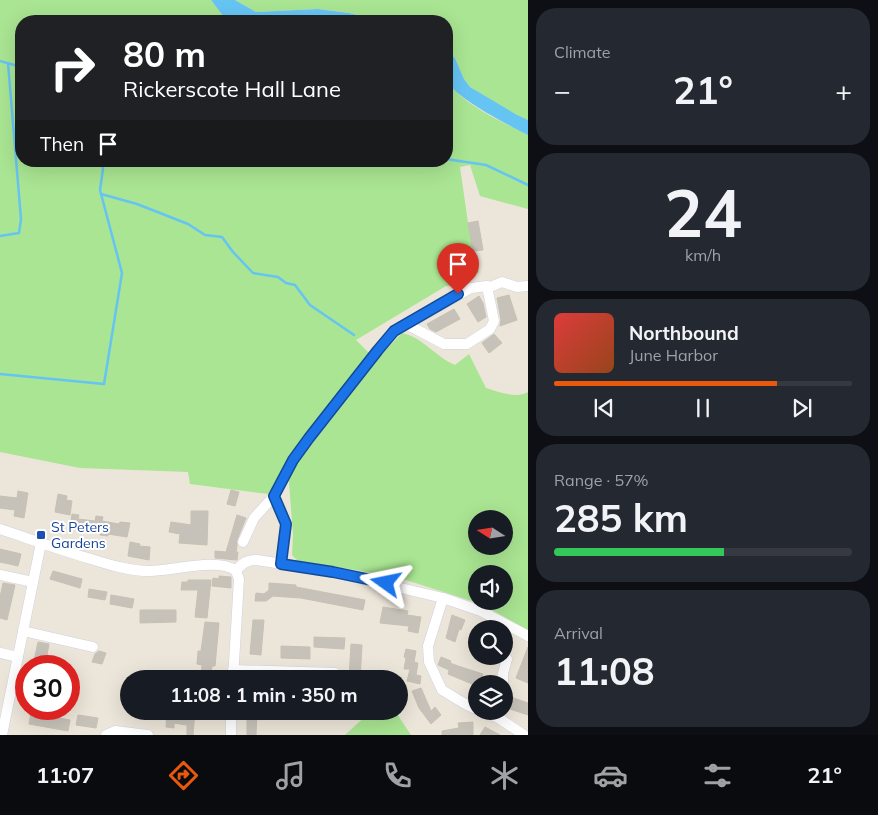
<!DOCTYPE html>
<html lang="en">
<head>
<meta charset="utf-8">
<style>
	:root { --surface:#171b24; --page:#242831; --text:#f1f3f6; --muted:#9ea1a6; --line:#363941; --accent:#ea580c }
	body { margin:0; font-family:Mulish,sans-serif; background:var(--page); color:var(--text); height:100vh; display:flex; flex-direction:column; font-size:19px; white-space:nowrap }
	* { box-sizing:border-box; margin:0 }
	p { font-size:16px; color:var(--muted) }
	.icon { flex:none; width:28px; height:28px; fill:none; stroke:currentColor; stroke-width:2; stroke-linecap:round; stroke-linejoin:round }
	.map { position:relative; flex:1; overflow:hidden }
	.panel { display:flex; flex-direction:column; gap:8px; padding:8px; background:#0d0f14; width:350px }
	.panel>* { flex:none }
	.top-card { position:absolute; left:15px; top:15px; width:438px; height:152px; border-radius:20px; box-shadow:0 5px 20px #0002; background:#202124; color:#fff; overflow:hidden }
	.needle { width:32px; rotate:282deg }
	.tools { position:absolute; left:468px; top:510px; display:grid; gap:10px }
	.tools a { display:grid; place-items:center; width:45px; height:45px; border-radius:50%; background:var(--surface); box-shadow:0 5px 20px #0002; font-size:25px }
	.speed { position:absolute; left:15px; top:655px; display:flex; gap:10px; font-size:25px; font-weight:700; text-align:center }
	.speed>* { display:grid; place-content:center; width:65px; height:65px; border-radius:50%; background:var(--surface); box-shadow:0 5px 20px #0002; line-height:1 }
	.speed .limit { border:8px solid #d22; background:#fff; color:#111 }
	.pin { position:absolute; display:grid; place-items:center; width:42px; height:42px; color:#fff; margin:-51px -21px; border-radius:50% 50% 50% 0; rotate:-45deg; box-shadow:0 0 5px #0007 }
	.pin .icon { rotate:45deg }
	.me { position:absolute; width:55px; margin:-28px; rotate:282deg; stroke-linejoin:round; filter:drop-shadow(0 0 4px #0008) }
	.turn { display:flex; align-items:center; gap:18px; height:105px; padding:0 25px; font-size:22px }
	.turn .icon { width:65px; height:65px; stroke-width:2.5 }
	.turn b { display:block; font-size:35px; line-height:42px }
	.then { display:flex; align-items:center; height:48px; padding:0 25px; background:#0003; gap:10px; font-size:19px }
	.big { font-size:38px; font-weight:700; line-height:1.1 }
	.panel .card { flex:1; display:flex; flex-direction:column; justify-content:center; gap:8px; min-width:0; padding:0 18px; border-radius:20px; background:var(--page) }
	.panel .dial { align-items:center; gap:0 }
	.dial b { font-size:65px; line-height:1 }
	.song { display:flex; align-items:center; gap:15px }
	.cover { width:60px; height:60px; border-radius:8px; background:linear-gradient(135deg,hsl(0 70% 55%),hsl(20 70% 35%)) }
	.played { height:5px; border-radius:2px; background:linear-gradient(90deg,var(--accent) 75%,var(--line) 75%) }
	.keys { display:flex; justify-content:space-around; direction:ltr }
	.heat { display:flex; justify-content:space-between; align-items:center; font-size:28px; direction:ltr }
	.charge { height:8px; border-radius:4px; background:linear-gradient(90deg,#34c759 57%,var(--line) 0) }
	.trip { position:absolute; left:120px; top:670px; width:288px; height:50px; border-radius:25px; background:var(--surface); box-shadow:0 5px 20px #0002; font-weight:700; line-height:50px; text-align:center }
	.tab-bar { display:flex; height:80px; justify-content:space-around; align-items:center; background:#090b0e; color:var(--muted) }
	.tab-bar .icon { width:35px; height:35px }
	.tab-bar .on { color:var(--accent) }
	.tab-bar b { font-size:22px; color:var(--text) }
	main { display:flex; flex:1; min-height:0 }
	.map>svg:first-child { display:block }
</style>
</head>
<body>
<main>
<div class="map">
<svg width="528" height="735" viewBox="0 0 528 735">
	<rect width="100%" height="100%" fill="#ece5d9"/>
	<g fill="#a9e592" fill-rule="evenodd">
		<path d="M0,0H211L226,20L230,21H21V161H446V81C466,106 500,121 528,135V209L480,196L470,165L460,167L468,223L479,272L463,285L446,286L356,340L369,353L307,434L268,494L190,484L188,472L80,468L0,452Z"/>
		<polygon points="235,0 528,0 528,120 517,116 470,87 464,79 455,58 446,50 446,21 381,21 349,13 318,9 256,12"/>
		<path d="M402,333C422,337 436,357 455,365L469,354L486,388C499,392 517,399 528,392V630L481,604L406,580L362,571L298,561L292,555L293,535L289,482L290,471L377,359ZM476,519H504V546H476ZM476,574H504V601H476Z"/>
		<polygon points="371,711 395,711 411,735 345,735"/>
	</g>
	<g fill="#66c4f3">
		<polygon points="211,0 235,0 256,12 318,9 349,13 381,21 334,21 316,18 281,21 230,21 226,20"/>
		<path d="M446,50L455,58L464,79L470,87L517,115L528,120V135C510,126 455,98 447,81C443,74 446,59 446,50Z"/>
	</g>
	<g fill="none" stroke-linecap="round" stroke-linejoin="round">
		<g stroke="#66c4f3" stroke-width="2.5">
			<polyline points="0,61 21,67"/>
			<polyline points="446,159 486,165 528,185"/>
			<polyline points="101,194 137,204 188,224 205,235 222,237 233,252 253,273 278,277 286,283 295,285 310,305 354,335"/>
			<polyline points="0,236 19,233 21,219 8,63"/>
			<polyline points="0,374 104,384 122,273 100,190 103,169 101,161"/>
		</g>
	</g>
	<g fill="#c7c2b9" stroke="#c7c1b3">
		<polygon points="478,221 483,250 473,251 468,223"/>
		<polygon points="509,295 517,320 500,326 501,320 497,298"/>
		<polygon points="479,296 483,303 486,317 478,322 467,304"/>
		<polygon points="454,309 460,319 436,332 430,329 427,324"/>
		<polygon points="494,334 502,343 489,353 482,343"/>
		<polygon points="231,490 239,492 235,506 227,504"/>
		<polygon points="18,491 28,493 24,518 14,516 15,510 0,508 0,496 17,498"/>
		<polygon points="58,494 67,496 66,500 72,501 70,515 55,512"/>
		<polygon points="191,511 208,511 207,545 179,543 180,534 169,532 171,522 191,525"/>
		<polygon points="72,514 79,515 78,519 95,521 96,516 103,517 102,521 119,524 120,522 130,523 127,537 108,534 108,536 100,535 100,533 70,529"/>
		<polygon points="237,515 246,518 237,540 237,546 236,552 238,552 237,560 215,558 215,551 226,552"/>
		<polygon points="130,542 140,544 139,546 150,547 149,560 128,556"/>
		<polygon points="0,549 21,554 18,566 0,562"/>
		<polygon points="53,571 82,579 80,588 50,579"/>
		<polygon points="219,576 231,577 231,588 212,586 213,578 219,579"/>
		<polygon points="188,580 211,580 207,618 195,617 198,590 181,590 182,582 188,582"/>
		<polygon points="3,583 15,585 7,620 0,618 0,597"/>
		<polygon points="269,583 296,585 296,587 365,600 363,610 301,598 273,596 266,601 255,601 256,593 264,594 269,590"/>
		<polygon points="89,589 107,592 105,600 88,597"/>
		<polygon points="111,595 134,599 132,608 110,604"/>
		<polygon points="383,607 408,611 407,615 421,617 418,633 408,631 409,626 380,623"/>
		<polygon points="140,610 176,610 176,622 140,623"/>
		<polygon points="452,615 465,620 461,630 459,629 455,642 446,638"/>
		<polygon points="253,620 264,620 261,655 250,654"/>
		<polygon points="205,622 219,623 215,666 212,666 210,679 201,679 202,665 197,664 198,651 201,651"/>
		<polygon points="314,637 345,638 344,649 314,647"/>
		<polygon points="38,642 49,644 45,666 33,666"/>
		<polygon points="351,644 362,645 360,679 349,679"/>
		<polygon points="281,646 310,647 310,659 281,658"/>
		<polygon points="528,647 528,683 516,678"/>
		<polygon points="406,649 416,651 414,662 418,663 416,675 421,676 420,684 407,681 410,669 404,669 406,658 404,657"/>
		<polygon points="99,651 106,653 102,664 92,662 95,654"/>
		<polygon points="441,657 451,661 450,663 458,666 483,674 480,684 472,684 448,674 449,670 438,665"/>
		<polygon points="421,688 431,711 435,707 441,715 431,724 419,708 412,691"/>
		<polygon points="508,696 528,703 528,715 504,707"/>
		<polygon points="167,711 195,711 193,735 187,735 187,725 174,723 174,728 166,727"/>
		<polygon points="247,711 257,711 256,735 247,735"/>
		<polygon points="31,713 70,720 68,731 29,724"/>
		<polygon points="78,715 98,718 96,728 76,725"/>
		<polygon points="473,722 473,735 442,735 442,731 459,728 458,723"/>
		<polygon points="485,727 500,735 480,735"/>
	</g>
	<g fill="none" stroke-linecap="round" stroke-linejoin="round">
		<defs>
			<g id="minor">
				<polyline points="488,288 502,282 517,287 528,286"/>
				<polyline points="274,496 286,524 281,564"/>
				<path d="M0,529C30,539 60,550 91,559C110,565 130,571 150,571C172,571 219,557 236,571C242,563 247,560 257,560L333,572L443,598L481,611L528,636"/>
				<polyline points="243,542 254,518 274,496 293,460 378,350 395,331 471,288 487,286 494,321 490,329 467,344 444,344 406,324"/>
				<polyline points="0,575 33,582"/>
				<polyline points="443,598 428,646 429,662 442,690 467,705 476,709"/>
				<polyline points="23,631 93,647"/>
				<polyline points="0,653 18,657"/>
				<polyline points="233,670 335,673"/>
				<polyline points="233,679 239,579 236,571"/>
				<polyline points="503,684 503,673 507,659"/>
				<polyline points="481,711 497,717 524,735"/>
				<polyline points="2,735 41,543"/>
				<polyline points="106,735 115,731 148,735"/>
				<polyline points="231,735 231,711"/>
			</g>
		</defs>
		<use href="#minor" stroke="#ced1e2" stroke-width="11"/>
		<use href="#minor" stroke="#fff" stroke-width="10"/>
	</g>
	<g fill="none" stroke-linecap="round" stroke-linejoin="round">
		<defs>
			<polyline id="route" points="386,583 333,572 281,564 286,524 274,496 293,460 309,438 378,350 394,331 458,294"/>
		</defs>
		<use href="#route" stroke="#114b97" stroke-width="12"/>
		<use href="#route" stroke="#1a73e8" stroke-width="9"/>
	</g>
	<rect fill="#1a4fb4" stroke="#fff" stroke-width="2" x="36" y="530" width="10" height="10" rx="2.5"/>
	<g text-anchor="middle" stroke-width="4" stroke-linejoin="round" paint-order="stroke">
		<g font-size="14" fill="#164399" stroke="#fff" text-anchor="start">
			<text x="51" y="532">St Peters<tspan x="51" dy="16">Gardens</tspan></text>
		</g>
	</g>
</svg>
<div class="tools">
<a><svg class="needle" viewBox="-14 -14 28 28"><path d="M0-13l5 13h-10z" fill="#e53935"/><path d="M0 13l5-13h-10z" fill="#9ea1a6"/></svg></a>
<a><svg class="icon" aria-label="sound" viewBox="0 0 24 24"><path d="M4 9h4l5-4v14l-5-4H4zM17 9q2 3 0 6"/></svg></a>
<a><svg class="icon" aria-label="search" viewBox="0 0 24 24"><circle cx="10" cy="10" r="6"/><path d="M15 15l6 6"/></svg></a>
<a><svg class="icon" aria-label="layers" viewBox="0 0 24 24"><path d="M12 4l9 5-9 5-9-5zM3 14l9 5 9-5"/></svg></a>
</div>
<div class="speed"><div class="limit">30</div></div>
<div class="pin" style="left:458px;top:294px;background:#d93025"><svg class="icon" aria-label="arrive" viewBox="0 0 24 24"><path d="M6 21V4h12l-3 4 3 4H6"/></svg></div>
<svg class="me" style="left:386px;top:583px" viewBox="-20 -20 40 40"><path d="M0-17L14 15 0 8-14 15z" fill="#1a73e8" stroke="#fff" stroke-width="4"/></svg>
<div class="trip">11:08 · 1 min · 350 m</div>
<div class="top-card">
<div class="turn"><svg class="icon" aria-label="right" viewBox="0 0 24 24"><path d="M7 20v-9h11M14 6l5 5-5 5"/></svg><div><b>80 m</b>Rickerscote Hall Lane</div></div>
<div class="then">Then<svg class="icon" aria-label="arrive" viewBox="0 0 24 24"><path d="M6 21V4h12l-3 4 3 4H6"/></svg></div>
</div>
</div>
<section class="panel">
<div class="card"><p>Climate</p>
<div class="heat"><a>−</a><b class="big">21°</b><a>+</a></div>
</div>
<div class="card dial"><b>24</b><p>km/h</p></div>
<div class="card">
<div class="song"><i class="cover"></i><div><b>Northbound</b><p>June Harbor</p></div></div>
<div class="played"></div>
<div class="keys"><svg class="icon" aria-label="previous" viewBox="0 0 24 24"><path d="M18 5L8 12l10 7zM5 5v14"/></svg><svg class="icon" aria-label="pause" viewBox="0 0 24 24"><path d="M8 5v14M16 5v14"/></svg><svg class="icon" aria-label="next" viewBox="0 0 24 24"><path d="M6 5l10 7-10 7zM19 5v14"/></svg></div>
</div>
<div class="card"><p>Range · 57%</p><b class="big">285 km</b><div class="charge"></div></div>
<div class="card"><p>Arrival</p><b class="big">11:08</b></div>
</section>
</main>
<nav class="tab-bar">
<b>11:07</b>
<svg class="icon on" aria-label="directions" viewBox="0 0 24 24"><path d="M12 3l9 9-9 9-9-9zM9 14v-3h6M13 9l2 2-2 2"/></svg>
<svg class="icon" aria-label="music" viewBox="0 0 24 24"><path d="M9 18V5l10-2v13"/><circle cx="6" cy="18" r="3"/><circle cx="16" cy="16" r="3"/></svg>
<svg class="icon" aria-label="phone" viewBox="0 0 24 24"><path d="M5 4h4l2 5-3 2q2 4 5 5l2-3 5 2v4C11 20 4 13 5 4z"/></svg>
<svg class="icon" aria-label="climate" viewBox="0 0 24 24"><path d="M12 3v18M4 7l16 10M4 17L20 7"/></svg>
<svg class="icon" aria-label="car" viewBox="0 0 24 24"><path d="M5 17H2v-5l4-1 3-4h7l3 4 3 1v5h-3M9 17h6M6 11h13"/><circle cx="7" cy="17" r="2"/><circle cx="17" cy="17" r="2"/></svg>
<svg class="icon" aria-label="filters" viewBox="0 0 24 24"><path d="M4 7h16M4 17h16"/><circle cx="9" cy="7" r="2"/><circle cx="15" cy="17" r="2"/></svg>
<b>21°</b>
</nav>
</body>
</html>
